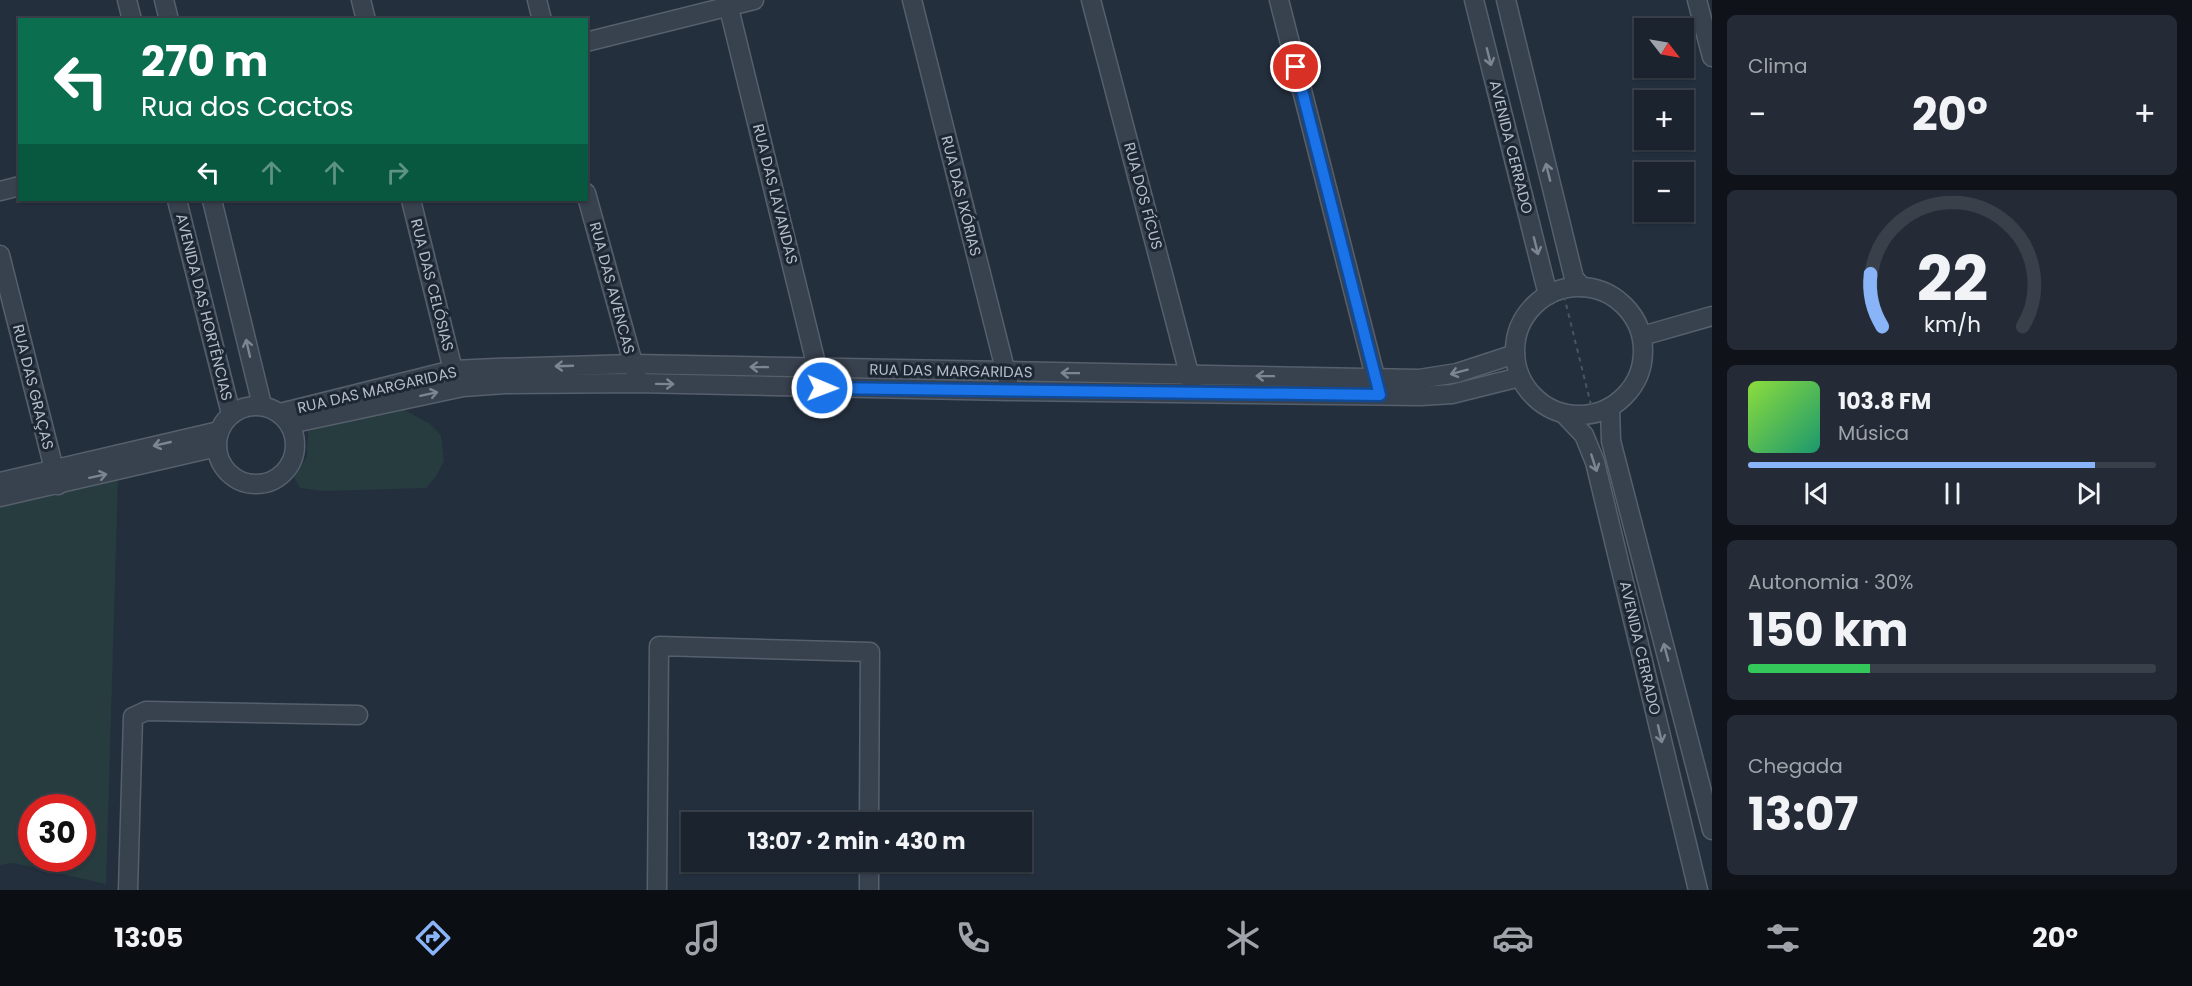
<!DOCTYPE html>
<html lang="pt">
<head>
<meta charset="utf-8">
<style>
	:root { --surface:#1b232e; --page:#242b36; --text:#f1f3f6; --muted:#a0a4aa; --line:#39404a; --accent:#8ab4f8 }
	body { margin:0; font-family:Poppins,sans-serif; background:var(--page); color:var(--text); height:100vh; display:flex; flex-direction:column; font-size:22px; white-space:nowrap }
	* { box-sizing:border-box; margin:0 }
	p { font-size:20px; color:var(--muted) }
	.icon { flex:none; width:33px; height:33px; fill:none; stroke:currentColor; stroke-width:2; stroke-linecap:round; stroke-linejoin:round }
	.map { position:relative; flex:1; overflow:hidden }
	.side { display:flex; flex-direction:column; gap:15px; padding:15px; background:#0f1319; width:480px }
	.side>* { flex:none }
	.guide { position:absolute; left:18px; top:18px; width:570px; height:183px; border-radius:0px; box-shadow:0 2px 4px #0004,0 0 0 2px var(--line); background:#0b6e4f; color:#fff; overflow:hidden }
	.needle { width:39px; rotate:121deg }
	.controls { position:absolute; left:1634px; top:18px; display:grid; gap:12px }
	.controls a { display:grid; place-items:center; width:60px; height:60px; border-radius:0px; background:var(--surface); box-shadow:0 2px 4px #0004,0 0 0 2px var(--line); font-size:30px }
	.speed { position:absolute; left:18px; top:794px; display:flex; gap:12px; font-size:30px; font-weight:700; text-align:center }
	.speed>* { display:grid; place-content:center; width:78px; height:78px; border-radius:50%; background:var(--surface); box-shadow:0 2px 4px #0004,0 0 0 2px var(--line); line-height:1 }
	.speed .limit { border:9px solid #d22; background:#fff; color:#111 }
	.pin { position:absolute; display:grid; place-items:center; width:51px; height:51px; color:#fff; margin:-26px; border:3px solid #fff; border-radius:50%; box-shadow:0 2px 6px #0007 }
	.me { position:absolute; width:66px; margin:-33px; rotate:91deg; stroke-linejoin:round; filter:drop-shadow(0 0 4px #0008) }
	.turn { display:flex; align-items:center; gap:21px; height:126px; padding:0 24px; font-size:27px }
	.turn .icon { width:78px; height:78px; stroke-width:2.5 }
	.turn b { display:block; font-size:42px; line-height:51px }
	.lanes { display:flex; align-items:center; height:57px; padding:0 24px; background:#0003; justify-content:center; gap:30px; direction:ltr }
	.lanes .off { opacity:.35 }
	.big { font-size:45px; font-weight:700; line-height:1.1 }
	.side .card { flex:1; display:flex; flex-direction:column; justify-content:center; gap:9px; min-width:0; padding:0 21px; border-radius:9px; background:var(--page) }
	.side .dial { align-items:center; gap:0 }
	.dial svg { height:156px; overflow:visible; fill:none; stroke:var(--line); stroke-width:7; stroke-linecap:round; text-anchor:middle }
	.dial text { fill:var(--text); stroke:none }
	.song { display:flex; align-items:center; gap:18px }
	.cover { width:72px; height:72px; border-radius:9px; background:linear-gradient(135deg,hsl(90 70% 55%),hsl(160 70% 35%)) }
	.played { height:6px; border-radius:3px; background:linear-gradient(90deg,var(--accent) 85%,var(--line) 85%) }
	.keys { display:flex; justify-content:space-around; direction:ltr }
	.heat { display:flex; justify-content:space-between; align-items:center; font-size:33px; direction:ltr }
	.charge { height:9px; border-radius:4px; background:linear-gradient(90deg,#34c759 30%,var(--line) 0) }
	.trip { position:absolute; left:681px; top:812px; width:351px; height:60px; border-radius:0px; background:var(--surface); box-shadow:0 2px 4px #0004,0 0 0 2px var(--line); font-weight:700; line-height:60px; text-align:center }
	.tab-bar { display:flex; height:96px; justify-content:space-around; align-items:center; background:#0b0e12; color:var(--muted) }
	.tab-bar .icon { width:42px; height:42px }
	.tab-bar .selected { color:var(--accent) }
	.tab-bar b { font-size:27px; color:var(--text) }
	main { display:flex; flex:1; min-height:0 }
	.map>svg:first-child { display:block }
</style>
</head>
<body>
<main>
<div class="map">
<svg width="1712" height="890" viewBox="0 0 1712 890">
	<rect width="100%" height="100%" fill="#242f3e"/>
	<g fill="#263c3f" fill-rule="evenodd">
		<polygon points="403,409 430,424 441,435 444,461 436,476 426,488 323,491 300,488 294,477 307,457 308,431"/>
		<path d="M118,478L106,884L14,863L0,865V507ZM32,807H82V858H32Z"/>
	</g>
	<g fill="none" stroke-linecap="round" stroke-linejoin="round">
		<defs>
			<g id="minor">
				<polyline points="127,0 132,20"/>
				<polyline points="164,0 169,20"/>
				<polyline points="361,0 366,20"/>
				<polyline points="537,0 542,20"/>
				<polyline points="727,0 820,380"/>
				<polyline points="912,0 1008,381"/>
				<polyline points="1091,0 1192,385"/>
				<polyline points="1279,0 1378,388"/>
				<polyline points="1474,0 1548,295"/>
				<polyline points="1506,0 1574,278 1582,287"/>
				<polyline points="1697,0 1712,57"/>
				<polyline points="586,42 754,0"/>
				<polyline points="0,191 20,186"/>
				<polyline points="586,193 636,374"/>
				<polyline points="177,200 231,414"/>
				<polyline points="212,200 262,405"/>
				<polyline points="411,200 453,370"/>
				<polyline points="0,255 58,485"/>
				<circle cx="1579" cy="351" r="64"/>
				<polyline points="1642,336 1712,316"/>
				<circle cx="256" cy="445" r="39"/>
				<polyline points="1610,407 1611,441 1712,830"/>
				<polyline points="280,413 453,370 496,368 633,364 1419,379 1457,373 1515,354"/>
				<polyline points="1564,414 1584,435 1595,462 1698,890"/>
				<polyline points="290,424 463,387 505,384 638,383 1010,391 1421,396 1452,394 1520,377"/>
				<polyline points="0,482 219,431"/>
				<polyline points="0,497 217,447"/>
				<polyline points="128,890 133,717 146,711 358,715"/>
				<polyline points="657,890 659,646 870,652 869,822"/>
				<polyline points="869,890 869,861"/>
			</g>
		</defs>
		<use href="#minor" stroke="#565f6c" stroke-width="21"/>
		<polyline stroke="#44595c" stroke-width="2" stroke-dasharray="4.5 4.5" stroke-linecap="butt" points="1564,296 1593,413"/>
		<use href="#minor" stroke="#38414e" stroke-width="18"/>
	</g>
	<defs><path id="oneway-shaft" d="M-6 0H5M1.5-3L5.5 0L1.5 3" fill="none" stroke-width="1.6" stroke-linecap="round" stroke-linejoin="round" transform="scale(1.5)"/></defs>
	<g stroke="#7c8592">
		<use href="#oneway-shaft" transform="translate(1489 57) rotate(76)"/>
		<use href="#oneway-shaft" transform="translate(1548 172) rotate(-104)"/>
		<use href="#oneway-shaft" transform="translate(1536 246) rotate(76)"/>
		<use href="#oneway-shaft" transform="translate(248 348) rotate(-103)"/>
		<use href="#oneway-shaft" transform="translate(564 366) rotate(178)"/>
		<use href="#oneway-shaft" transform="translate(759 367) rotate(-179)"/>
		<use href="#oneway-shaft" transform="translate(1459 372) rotate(165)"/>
		<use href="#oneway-shaft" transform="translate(1070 373) rotate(-179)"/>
		<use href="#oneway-shaft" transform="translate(1265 376) rotate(-179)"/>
		<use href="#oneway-shaft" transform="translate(665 384) rotate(1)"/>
		<use href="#oneway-shaft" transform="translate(429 394) rotate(-12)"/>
		<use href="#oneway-shaft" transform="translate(162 444) rotate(167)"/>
		<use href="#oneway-shaft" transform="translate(1594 463) rotate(72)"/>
		<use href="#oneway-shaft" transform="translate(98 476) rotate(-12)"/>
		<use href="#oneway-shaft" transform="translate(1666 652) rotate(-105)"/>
		<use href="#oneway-shaft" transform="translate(1660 734) rotate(77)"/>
	</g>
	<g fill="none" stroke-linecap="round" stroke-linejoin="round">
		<defs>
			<polyline id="route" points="822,388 1380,395 1296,67"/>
		</defs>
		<use href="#route" stroke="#114b97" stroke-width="15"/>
		<use href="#route" stroke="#1a73e8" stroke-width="10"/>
	</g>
	<g text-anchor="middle" stroke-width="6" stroke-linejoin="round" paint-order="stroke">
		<g font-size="15" fill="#b4bcc9" stroke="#1d2633">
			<text transform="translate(1511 147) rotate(76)" y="5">AVENIDA CERRADO</text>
			<text transform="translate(775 194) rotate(76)" y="5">RUA DAS LAVANDAS</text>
			<text transform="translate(961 196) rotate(76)" y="5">RUA DAS IXÓRIAS</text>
			<text transform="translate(1143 196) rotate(75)" y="5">RUA DOS FÍCUS</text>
			<text transform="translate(432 285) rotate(76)" y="5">RUA DAS CELÓSIAS</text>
			<text transform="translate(612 288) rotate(75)" y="5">RUA DAS AVENCAS</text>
			<text transform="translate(204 307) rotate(76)" y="5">AVENIDA DAS HORTÊNCIAS</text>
			<text transform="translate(951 371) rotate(1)" y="5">RUA DAS MARGARIDAS</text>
			<text transform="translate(33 387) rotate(76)" y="5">RUA DAS GRAÇAS</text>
			<text transform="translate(377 390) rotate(-13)" y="5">RUA DAS MARGARIDAS</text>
			<text transform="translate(1640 648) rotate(77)" y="5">AVENIDA CERRADO</text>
		</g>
	</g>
</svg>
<div class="controls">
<a><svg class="needle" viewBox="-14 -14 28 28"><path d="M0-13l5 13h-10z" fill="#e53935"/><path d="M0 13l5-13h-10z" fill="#a0a4aa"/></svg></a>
<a>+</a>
<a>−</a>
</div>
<div class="speed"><div class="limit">30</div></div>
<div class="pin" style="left:1296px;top:67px;background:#d93025"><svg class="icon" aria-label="arrive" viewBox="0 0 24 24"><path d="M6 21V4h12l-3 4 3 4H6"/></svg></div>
<svg class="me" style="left:822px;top:388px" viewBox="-20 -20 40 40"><circle r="17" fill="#1a73e8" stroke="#fff" stroke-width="3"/><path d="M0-11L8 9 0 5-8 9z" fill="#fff"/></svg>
<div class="trip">13:07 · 2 min · 430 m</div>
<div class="guide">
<div class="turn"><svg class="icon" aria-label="left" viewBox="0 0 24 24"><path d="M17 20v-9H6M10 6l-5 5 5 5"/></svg><div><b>270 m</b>Rua dos Cactos</div></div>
<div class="lanes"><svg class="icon" aria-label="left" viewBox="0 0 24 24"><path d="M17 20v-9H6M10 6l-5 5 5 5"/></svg><svg class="icon off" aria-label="ahead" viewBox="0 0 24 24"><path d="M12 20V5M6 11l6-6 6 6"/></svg><svg class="icon off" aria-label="ahead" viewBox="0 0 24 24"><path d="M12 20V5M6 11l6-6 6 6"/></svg><svg class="icon off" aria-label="right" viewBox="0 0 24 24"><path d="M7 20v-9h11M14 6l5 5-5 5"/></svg></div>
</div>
</div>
<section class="side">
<div class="card"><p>Clima</p>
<div class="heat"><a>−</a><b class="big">20°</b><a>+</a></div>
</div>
<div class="card dial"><svg viewBox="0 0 100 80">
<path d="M14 69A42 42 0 1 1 86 69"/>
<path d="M14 69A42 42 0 0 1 8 42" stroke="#8ab4f8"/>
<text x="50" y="56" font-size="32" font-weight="700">22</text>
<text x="50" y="72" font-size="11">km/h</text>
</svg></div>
<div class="card">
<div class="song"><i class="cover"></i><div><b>103.8 FM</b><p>Música</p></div></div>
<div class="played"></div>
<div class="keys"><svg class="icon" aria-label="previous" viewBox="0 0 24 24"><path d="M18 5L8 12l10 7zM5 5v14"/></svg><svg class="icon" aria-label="pause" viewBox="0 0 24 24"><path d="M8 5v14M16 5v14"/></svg><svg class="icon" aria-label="next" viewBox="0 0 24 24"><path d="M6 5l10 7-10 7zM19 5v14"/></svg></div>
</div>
<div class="card"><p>Autonomia · 30%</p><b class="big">150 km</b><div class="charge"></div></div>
<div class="card"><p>Chegada</p><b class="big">13:07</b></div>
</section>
</main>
<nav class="tab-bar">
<b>13:05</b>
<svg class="icon selected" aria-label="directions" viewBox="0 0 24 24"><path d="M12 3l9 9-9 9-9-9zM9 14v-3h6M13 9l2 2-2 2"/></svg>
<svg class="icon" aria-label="music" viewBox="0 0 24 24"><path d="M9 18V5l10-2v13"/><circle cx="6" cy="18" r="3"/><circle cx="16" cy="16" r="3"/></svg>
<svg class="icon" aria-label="phone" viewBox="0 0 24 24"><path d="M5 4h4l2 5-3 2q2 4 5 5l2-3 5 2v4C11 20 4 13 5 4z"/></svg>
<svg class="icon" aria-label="climate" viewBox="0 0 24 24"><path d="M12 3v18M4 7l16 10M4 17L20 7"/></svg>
<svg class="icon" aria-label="car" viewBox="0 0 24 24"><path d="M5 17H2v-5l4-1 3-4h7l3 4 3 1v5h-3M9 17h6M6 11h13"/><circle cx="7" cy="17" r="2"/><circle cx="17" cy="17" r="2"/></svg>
<svg class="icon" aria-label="filters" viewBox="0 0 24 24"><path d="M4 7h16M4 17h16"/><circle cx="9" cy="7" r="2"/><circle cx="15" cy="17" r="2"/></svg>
<b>20°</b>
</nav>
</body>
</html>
